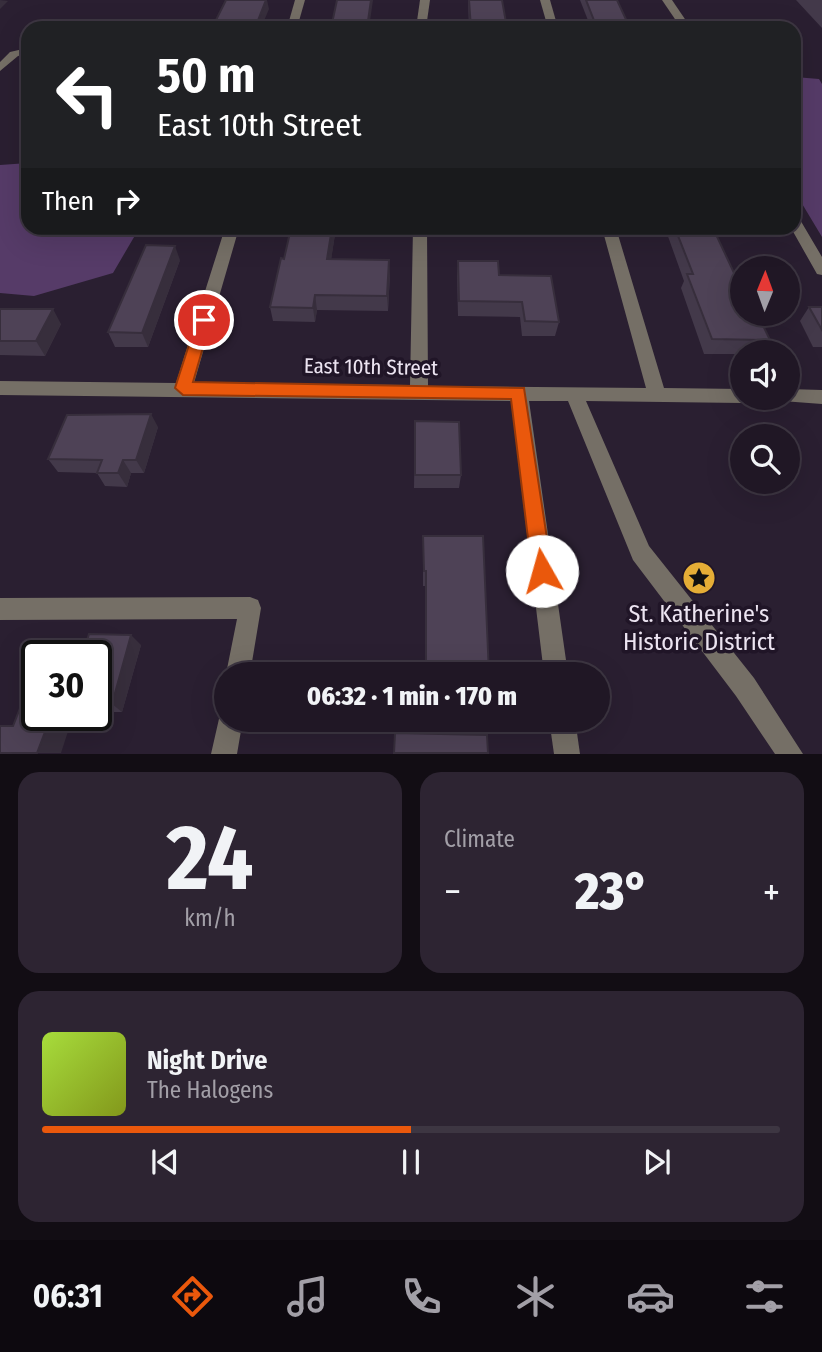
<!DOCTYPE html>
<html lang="en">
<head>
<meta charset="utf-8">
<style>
	:root { --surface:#201725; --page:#2d2432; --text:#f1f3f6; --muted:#a29fa7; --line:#3d3642; --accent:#ea580c }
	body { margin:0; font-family:"Fira Sans Condensed",sans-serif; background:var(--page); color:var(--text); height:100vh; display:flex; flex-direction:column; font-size:26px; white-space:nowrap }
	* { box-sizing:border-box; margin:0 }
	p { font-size:23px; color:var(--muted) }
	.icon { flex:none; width:38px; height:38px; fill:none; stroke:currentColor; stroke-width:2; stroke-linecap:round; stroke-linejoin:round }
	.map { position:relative; height:754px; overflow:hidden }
	.panel { display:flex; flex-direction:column; gap:18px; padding:18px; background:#120d14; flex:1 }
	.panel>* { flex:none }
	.hud { position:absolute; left:21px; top:21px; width:780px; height:214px; border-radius:21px; box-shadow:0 7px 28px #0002,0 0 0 2px var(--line); background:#202124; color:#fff; overflow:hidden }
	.needle { width:46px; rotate:1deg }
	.fabs { position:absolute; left:730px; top:256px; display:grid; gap:14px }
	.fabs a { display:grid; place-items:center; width:70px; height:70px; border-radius:50%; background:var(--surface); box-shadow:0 7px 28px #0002,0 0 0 2px var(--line); font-size:35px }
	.speed { position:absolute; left:21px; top:640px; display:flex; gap:14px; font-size:35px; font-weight:700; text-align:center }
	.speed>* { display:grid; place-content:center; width:91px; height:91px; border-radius:50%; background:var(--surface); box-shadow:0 7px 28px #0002,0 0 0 2px var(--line); line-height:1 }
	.speed .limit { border:4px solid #111; border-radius:10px; background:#fff; color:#111 }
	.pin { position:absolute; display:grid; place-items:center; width:60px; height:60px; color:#fff; margin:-30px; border:4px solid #fff; border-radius:50%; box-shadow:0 2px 7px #0007 }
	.me { position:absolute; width:77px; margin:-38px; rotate:353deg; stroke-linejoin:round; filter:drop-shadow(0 0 5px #0008) }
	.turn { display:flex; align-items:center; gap:24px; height:147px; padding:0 21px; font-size:32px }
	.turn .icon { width:91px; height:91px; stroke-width:2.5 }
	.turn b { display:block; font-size:49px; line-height:60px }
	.then { display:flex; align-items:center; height:66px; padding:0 21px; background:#0003; gap:14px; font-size:26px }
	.big { font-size:52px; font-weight:800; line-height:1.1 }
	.panel .card { flex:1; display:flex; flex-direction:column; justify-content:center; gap:10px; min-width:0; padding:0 24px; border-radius:21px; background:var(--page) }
	.panel .dial { align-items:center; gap:0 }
	.dial b { font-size:91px; line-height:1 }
	.song { display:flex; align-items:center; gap:21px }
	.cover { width:84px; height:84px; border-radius:10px; background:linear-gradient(135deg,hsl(80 70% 55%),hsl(70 70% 35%)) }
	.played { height:7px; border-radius:4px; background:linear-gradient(90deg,var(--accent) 50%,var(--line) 50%) }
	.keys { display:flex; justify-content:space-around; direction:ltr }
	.heat { display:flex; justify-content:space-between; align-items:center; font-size:38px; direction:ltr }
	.panel .tiles { flex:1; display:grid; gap:18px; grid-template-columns:1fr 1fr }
	.card:last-child { grid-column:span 2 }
	.trip { position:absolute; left:214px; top:662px; width:396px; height:70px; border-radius:35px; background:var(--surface); box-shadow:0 7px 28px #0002,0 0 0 2px var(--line); font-weight:800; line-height:70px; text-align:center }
	.dock { display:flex; height:112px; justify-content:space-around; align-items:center; background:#0d090f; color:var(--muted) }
	.dock .icon { width:49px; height:49px }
	.dock .on { color:var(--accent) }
	.dock b { font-size:32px; color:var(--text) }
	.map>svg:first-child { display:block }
</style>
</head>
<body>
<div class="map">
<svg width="822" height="754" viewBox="0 0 822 754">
	<rect width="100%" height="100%" fill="#2a1f31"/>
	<g fill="#563b68">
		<polygon points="795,77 819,79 822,84 822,237 795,192"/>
		<polygon points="28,163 28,228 146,228 137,232 113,273 34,296 0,293 0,165"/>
	</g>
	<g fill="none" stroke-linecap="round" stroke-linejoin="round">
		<g fill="#756f66" fill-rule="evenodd">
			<polygon points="295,0 305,0 297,28 287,28"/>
			<polygon points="420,0 430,0 426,28 416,28"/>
			<polygon points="540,0 550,0 558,28 548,28"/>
			<polygon points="662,0 672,0 691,28 681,28"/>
			<polygon points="23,49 28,52 27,54 18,56 0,71 0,62 10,52"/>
			<polygon points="794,217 799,218 822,257 822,275 817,274 791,228 794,228"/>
			<polygon points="225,228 239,228 194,383 410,385 413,228 427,228 428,386 646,388 602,228 616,228 664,388 742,389 742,397 750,397 742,403 586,401 649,546 754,678 803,754 775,754 736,696 633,560 568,401 529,401 568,674 544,674 511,401 0,395 0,381 176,383"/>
			<polygon points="788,389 822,390 822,404 782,401 780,397 788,397"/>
			<polygon points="250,597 258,600 261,608 250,674 226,674 237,619 0,620 0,598"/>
			<polygon points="226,708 226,719 243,719 237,754 211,754 221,710"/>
			<polygon points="549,719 575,719 580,754 554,754"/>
		</g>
	</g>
	<g fill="#43394a">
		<polygon points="468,0 502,0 507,28 469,28"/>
		<polygon points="580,0 617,0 630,28 591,28"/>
		<polygon points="796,0 822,0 822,28"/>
		<polygon points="291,228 336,228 331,259 390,274 388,311 317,310 315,322 273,321 270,307 284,259"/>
		<polygon points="665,228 713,228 742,313 770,340 763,352 742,352 742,354 704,354 681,288 684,281"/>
		<polygon points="180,260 148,347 115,347 108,332"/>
		<polygon points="458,261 499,275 559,322 555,336 522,336 520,317 458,316 457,276"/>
		<polygon points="809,307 822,307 822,347 813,347 800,321"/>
		<polygon points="0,309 61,324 45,356 0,355"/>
		<polygon points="415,421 461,475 459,488 414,488"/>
		<polygon points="158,427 144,473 131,473 127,487 105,486 97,473 58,472 48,459"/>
		<polygon points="423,536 489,674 425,674 426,586 423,586"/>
		<polygon points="141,645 122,712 96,712 96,656"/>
	</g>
	<g fill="#372e3c">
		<polygon points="0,0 8,1 0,9"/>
		<polygon points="266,0 267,0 269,9 261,28 255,28"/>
		<polygon points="371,0 373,0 369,28 367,28"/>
		<polygon points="332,228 336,228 329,274 327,259"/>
		<polygon points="175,246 180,260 148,347 142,333"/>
		<polygon points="389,260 390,274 388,311 387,296"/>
		<polygon points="315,295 317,310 315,322 313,308"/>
		<polygon points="53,309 61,324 45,356 36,341"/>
		<polygon points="151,414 158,427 144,473 136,460"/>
		<polygon points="123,460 131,473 127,487 118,473"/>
		<polygon points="131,635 141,645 122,712 112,704"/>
		<polygon points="51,716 73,716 61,753 37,753"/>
	</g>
	<g fill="#4e4256" stroke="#372e3c" stroke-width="2">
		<polygon points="226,0 266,0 255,28 212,28"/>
		<polygon points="337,0 371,0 367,28 331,28"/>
		<polygon points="469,0 502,0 507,28 471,28"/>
		<polygon points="586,0 617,0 630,28 597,28"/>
		<polygon points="291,228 332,228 327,259 389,260 387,296 315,295 313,308 270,307 281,258 284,259"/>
		<polygon points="675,228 713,228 742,290 742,313 757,313 770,340 712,339 687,274 693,274"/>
		<polygon points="146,245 175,246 142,333 108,332"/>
		<polygon points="458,261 498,261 499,275 551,276 559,322 525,321 522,302 459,301"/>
		<polygon points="809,307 822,307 822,330"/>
		<polygon points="0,309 53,309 36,341 0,341"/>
		<polygon points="151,414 136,460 123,460 118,473 97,473 102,460 48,459 67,415"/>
		<polygon points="415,421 459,422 461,475 415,475"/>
		<polygon points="423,536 483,536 489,674 426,674 426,571 424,571"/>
		<polygon points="89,634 131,635 112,704 96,704 96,656 82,656"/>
		<polygon points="26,693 37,693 37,716 51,716 37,753 0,753 0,726 13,726"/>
		<polygon points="395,733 487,735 488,753 394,753"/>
	</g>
	<polygon fill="#ea580c" stroke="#983908" stroke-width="2" points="204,314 211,320 193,382 524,388 552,571 549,578 542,581 535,578 532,571 511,399 183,395 175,388 197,320"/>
	<defs>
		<symbol id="sight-disc" viewBox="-11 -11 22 22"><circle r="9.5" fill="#e5ad36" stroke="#201527"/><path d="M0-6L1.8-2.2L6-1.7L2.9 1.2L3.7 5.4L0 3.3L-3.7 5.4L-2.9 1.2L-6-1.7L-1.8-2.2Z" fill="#111"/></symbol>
	</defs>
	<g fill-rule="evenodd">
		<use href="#sight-disc" x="680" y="559" width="38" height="38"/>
	</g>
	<g text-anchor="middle" stroke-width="7" stroke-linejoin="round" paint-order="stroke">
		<g font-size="21" fill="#ece4f1" stroke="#201527">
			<text transform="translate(371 367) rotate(1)" y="7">East 10th Street</text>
		</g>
		<g font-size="24" fill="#ece4f1" stroke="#201527">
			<text x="699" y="622">St. Katherine's<tspan x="699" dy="28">Historic District</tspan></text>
		</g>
	</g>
</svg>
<div class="fabs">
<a><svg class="needle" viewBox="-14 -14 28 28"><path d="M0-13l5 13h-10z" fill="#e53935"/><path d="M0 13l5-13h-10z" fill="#a29fa7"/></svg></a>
<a><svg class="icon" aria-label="sound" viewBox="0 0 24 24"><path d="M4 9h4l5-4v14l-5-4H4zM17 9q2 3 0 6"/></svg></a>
<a><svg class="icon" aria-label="search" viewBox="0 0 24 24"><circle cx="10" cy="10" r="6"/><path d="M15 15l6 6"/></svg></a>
</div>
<div class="speed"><div class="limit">30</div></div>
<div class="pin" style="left:204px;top:320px;background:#d93025"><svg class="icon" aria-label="arrive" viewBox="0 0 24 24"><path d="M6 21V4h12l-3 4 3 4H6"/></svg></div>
<svg class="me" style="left:542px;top:571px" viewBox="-20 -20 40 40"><circle r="19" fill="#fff"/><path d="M0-13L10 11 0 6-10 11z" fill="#ea580c"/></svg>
<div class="trip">06:32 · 1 min · 170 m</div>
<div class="hud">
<div class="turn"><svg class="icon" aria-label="left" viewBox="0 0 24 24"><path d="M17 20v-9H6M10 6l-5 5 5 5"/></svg><div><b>50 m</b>East 10th Street</div></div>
<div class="then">Then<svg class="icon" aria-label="right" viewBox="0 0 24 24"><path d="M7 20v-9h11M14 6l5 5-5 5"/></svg></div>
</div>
</div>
<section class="panel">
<div class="tiles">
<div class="card dial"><b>24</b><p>km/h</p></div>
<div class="card"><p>Climate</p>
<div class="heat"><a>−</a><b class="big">23°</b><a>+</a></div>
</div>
<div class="card">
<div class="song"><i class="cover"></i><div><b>Night Drive</b><p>The Halogens</p></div></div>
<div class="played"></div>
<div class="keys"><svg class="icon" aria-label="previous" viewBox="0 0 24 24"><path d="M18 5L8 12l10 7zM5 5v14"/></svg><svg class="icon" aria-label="pause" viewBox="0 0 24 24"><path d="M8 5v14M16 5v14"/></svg><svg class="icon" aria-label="next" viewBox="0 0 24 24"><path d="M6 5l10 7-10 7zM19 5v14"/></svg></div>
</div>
</div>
</section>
<nav class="dock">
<b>06:31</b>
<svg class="icon on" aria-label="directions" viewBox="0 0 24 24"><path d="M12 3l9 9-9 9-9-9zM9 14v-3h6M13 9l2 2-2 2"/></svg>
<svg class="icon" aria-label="music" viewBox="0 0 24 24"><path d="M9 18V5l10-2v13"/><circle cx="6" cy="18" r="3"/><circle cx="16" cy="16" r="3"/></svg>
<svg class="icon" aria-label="phone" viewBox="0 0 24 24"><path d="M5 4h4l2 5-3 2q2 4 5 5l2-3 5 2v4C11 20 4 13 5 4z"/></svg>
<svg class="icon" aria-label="climate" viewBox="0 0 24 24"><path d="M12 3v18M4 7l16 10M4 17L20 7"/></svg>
<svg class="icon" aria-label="car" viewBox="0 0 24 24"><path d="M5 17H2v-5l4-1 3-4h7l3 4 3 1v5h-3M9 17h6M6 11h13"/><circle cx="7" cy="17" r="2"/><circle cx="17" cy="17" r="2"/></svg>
<svg class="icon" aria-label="filters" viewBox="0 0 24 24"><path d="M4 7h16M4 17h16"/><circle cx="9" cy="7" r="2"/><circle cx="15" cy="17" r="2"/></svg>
</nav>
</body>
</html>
